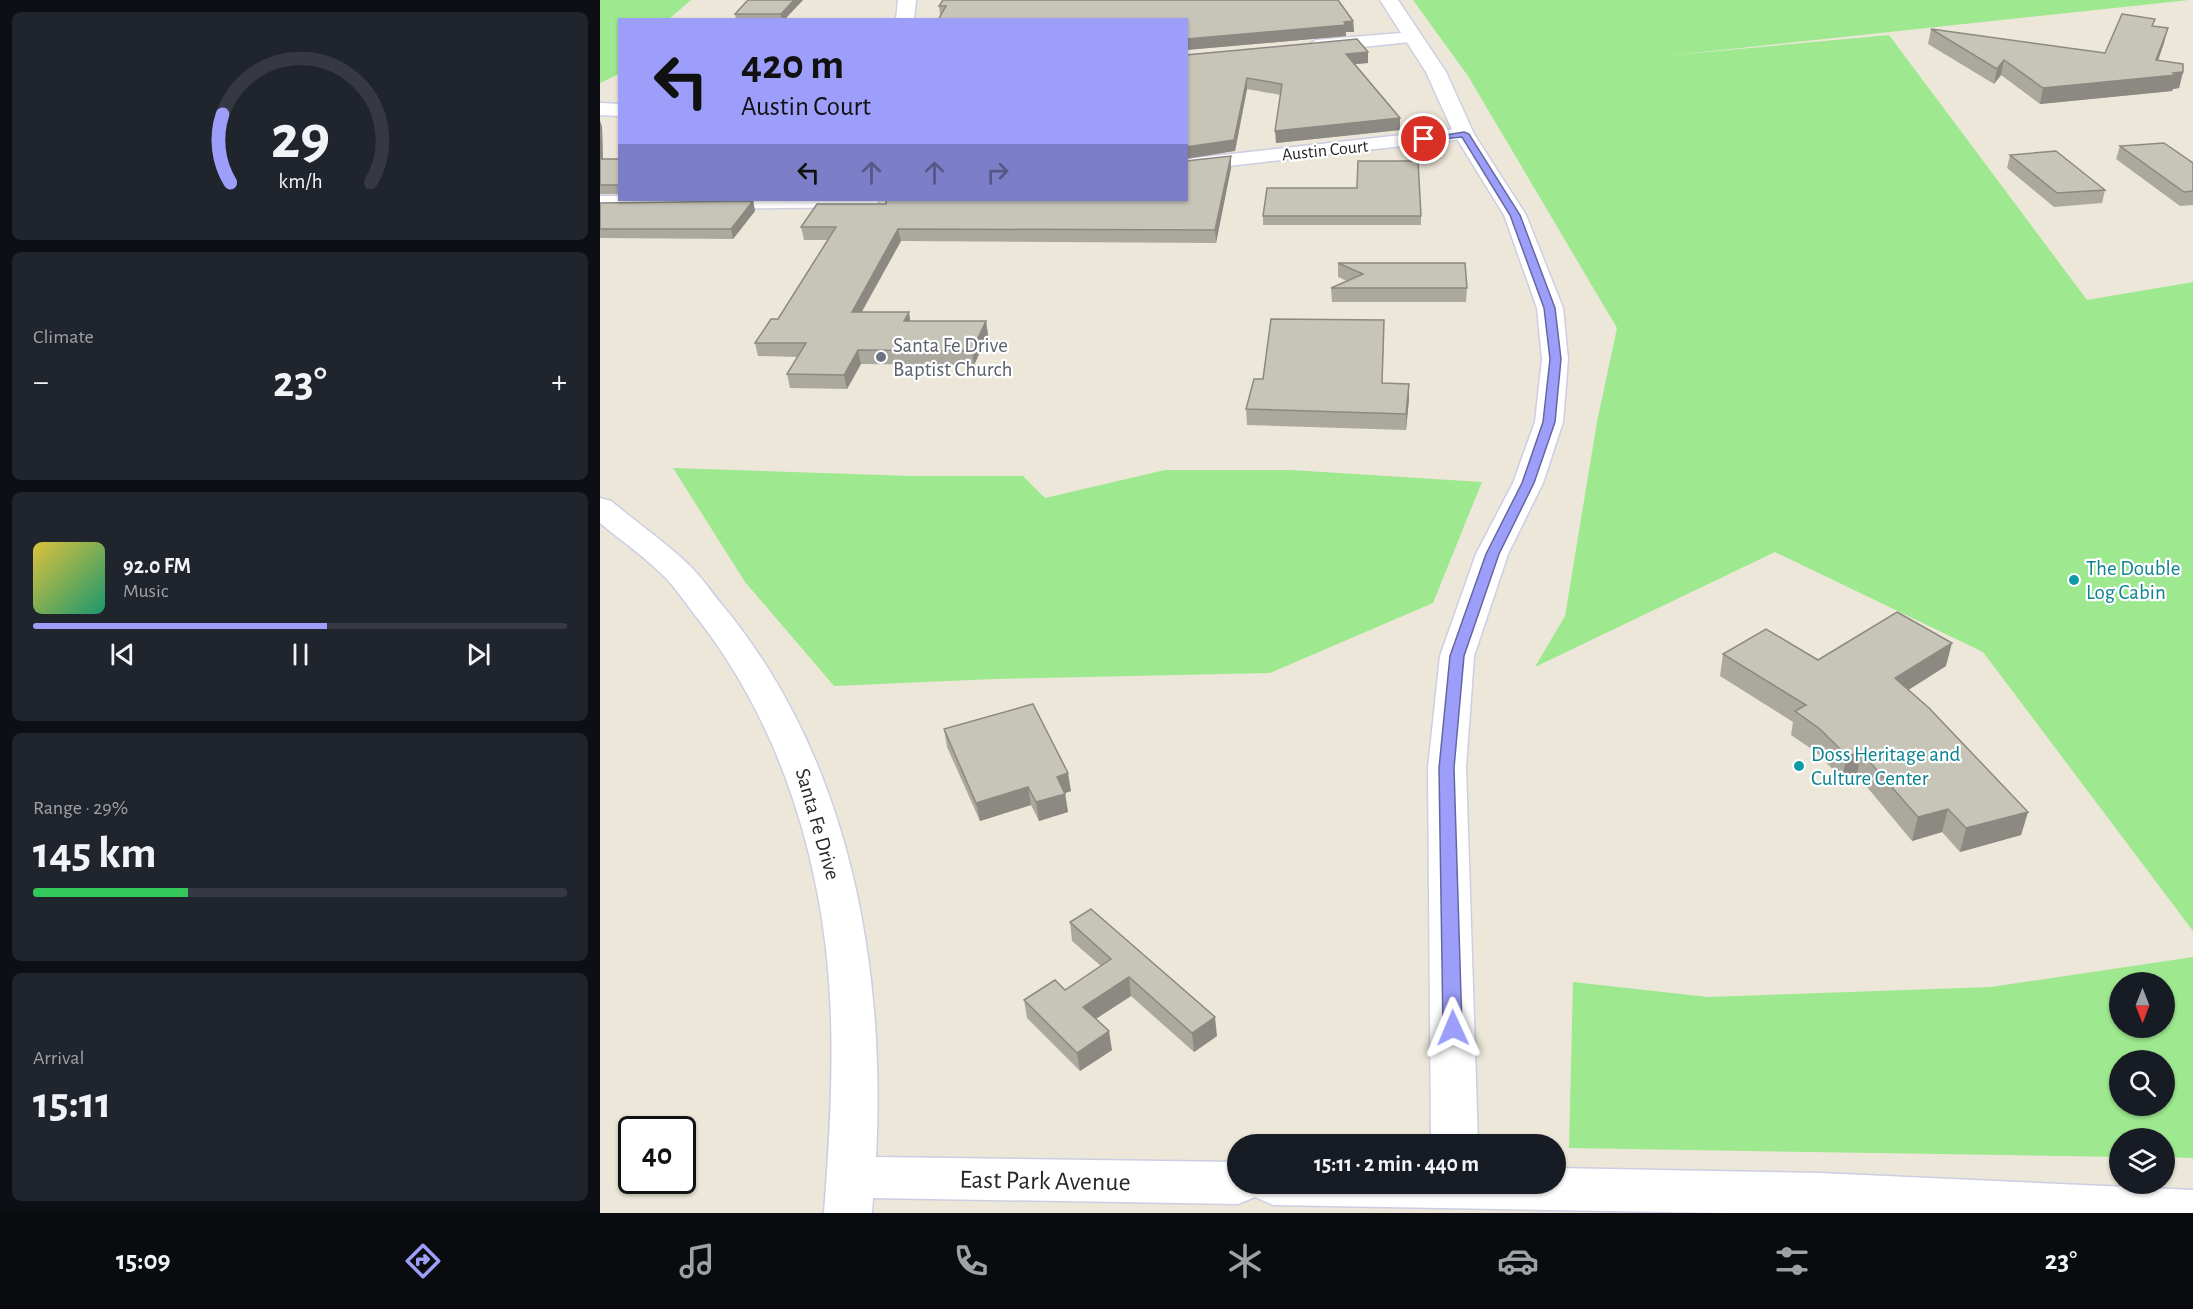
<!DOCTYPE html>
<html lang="en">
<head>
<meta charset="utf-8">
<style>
	:root { --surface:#171b24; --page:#20242c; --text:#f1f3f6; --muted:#9ea1a6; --line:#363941; --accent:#9c9efa }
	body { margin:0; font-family:"Alegreya Sans",sans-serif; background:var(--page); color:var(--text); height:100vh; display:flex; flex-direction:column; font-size:22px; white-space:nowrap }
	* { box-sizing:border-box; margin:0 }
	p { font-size:20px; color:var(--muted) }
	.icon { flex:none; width:33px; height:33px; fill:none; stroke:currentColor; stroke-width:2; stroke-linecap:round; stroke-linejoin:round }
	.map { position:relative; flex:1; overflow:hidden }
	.side { display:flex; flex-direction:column; gap:12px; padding:12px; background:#0d0f14; width:600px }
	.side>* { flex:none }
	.banner { position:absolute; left:18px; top:18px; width:570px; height:183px; border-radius:0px; box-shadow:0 2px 4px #0004; background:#9c9efa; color:#111; overflow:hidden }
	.needle { width:39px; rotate:180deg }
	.buttons { position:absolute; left:1509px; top:972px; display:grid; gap:12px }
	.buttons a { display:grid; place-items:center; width:66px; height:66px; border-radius:50%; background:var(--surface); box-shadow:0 2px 4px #0004; font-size:30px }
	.speed { position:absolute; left:18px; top:1116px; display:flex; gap:12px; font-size:30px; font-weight:700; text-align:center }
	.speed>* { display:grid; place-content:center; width:78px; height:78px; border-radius:50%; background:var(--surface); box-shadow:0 2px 4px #0004; line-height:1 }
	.speed .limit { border:3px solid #111; border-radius:9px; background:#fff; color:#111 }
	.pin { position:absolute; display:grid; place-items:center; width:51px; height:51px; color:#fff; margin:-26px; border:3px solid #fff; border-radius:50%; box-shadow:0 2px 6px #0007 }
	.me { position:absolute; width:66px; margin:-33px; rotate:359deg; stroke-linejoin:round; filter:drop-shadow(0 0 4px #0008) }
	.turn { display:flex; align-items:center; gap:21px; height:126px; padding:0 24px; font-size:27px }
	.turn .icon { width:78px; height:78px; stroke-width:2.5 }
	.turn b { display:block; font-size:42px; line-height:51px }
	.lanes { display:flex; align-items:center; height:57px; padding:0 24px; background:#0003; justify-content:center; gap:30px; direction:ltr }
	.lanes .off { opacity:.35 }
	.big { font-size:45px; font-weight:700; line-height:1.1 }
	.side .tile { flex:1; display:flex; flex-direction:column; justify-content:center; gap:9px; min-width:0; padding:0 21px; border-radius:9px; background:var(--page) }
	.side .dial { align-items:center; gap:0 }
	.dial svg { height:156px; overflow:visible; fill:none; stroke:var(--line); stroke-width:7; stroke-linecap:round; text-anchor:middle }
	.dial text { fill:var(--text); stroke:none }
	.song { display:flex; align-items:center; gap:18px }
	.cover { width:72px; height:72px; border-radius:9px; background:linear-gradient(135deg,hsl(50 70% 55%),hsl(160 70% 35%)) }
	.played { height:6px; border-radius:3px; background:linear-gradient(90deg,var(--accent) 55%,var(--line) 55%) }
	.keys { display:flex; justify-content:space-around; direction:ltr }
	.heat { display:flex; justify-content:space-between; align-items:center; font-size:33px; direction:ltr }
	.charge { height:9px; border-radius:4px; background:linear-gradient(90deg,#34c759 29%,var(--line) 0) }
	.trip { position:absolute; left:627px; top:1134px; width:339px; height:60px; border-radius:30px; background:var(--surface); box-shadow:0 2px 4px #0004; font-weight:700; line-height:60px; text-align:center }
	.dock { display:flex; height:96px; justify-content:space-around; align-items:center; background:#090b0e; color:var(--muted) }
	.dock .icon { width:42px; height:42px }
	.dock .on { color:var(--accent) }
	.dock b { font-size:27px; color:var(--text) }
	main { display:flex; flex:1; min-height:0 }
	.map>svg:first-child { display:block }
</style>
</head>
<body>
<main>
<section class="side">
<div class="tile dial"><svg viewBox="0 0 100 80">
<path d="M14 69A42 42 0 1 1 86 69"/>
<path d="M14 69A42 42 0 0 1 10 34" stroke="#9c9efa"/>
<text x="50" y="56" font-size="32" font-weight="700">29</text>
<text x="50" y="72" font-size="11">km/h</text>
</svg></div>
<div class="tile"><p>Climate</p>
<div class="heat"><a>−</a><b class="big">23°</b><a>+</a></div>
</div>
<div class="tile">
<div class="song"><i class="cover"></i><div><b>92.0 FM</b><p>Music</p></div></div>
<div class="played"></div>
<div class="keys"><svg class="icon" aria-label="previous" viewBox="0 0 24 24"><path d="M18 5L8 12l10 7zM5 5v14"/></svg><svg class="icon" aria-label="pause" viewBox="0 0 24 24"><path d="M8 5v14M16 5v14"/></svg><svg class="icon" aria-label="next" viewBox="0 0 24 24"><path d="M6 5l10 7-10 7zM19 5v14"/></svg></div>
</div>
<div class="tile"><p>Range · 29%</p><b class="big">145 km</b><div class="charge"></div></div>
<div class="tile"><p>Arrival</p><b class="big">15:11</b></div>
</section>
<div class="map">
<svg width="1593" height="1213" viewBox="0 0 1593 1213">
	<rect width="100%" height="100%" fill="#ece7d8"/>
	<g fill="#9ee98f" fill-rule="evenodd">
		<polygon points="0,0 91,0 69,19 20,20 19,74 0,83"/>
		<polygon points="813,0 1589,0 1074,55 1289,35 1487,300 1593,282 1593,931 1383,652 1175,552 935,667 965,616 997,422 1017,328 868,76"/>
		<polygon points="73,468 312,476 423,476 445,498 565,470 691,470 882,482 833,603 670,673 394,679 234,686 145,582"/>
		<path d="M1593,957V1158L1565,1157L1564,1138H1520L1519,1157L969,1148L973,982L1108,997L1391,987ZM1564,982V1028H1520V982ZM1564,1060V1106H1520V1060Z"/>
	</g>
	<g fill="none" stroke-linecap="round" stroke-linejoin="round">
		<defs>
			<g id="street">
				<polygon points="298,0 316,0 314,20 296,20"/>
				<polygon points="813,32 819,33 822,37 819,41 716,52 707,46 716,40"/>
				<polygon points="0,103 20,104 20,116 0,115"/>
				<polygon points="864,128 871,130 874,134 871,138 586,171 586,159"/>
				<polygon points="0,196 20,196 20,200 279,200 276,205 268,207 0,210"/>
			</g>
			<g id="secondary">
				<polygon points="780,0 798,0 846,72 874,134 926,215 963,308 968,359 963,422 943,483 908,554 874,656 866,768 878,1144 831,1144 828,768 840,656 876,554 913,483 935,422 942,359 937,308 904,215 854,134 826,72"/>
				<path d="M0,498L11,501C36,522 64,541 88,564C101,576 111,592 123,606C249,758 286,964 276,1157L638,1162V1184H956V1168L1220,1173L1593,1190V1213H1123L673,1205L655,1197L638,1204L273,1198L272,1213H224C229,1148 233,1084 231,1018C227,875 184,726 94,614C85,602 76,589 66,578C46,558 22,541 0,523Z"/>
			</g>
		</defs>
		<use href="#street" stroke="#cdcee3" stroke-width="3"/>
		<use href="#secondary" stroke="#cdcee3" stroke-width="3"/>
		<use href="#street" fill="#fff" fill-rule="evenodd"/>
		<use href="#secondary" fill="#fff" fill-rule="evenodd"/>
	</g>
	<g fill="#aba99e">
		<polygon points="203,0 184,20 136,20 135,14"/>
		<polygon points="339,6 753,21 754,32 746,32 746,36 586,50 586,20 340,15"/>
		<polygon points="1553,26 1564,43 1558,61 1583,72 1579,88 1573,89 1572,91 1440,104 1401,75 1394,84 1328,44 1331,29 1505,53"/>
		<polygon points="586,55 768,63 754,64 800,130 676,143 681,95 647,89 635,151"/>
		<polygon points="0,121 2,127 3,159 20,159 20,194 0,194"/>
		<polygon points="1520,146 1593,163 1593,205 1580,206 1516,159"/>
		<polygon points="1410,155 1505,190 1502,203 1454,207 1407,168"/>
		<polygon points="631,168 616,243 301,241 262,312 310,321 386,321 388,335 374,365 261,364 247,389 190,388 187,374 198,357 158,356 155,343 178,319 228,240 204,240 201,227 286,204"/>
		<polygon points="153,201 155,211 133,239 0,238 0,203"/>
		<rect x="663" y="216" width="158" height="9"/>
		<polygon points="738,263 867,288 866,302 732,302 731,288 747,281 738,277"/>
		<polygon points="784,335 782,383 809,399 806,430 647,425 646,409 663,379"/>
		<polygon points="1123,654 1218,660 1346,666 1308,690 1428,812 1421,835 1360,852 1342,832 1312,841 1257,775 1242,779 1216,752 1191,735 1193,722 1120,676"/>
		<polygon points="344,729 471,791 465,793 468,812 439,821 431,805 380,821 347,747"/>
		<polygon points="470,922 617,1036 594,1052 531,996 496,1019 512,1050 480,1071 427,1018 424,1000 465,990 501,966 472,941"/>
	</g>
	<g fill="#8b8981">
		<polygon points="194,0 203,0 184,20 182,20 181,14"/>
		<polygon points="753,21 754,32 746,32 746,36 586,50 586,39"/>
		<polygon points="1568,28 1564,43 1552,76 1556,60"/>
		<polygon points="768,52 768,63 746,65 746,54"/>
		<polygon points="1404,60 1401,75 1394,84 1397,69"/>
		<polygon points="1583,72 1579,88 1573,89 1572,91 1440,104 1443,88"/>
		<polygon points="647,78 647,89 635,151 586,159 586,147"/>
		<polygon points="800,118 800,130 676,143 675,131"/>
		<polygon points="0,121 2,127 3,168 1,159"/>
		<polygon points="631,156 631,168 616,243 615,230"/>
		<polygon points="153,201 155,211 133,239 131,229"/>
		<polygon points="298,229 301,241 254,325 252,312"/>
		<polygon points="309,312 311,326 304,321"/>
		<polygon points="386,321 388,335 374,365 372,351"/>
		<polygon points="258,350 261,364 247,389 244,375"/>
		<polygon points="809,384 809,399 806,430 806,414"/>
		<polygon points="1352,643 1346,666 1291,701 1295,678"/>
		<polygon points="1261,752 1257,775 1242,779 1247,756"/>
		<polygon points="468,773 471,791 460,795 457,777"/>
		<polygon points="428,787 431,805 380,821 376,803"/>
		<polygon points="465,794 468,812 439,821 436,802"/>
		<polygon points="1348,809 1342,832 1312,841 1318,817"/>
		<polygon points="1428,812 1421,835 1360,852 1366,828"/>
		<polygon points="529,977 531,996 486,1025 483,1007"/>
		<polygon points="615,1017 617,1036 594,1052 592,1033"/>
		<polygon points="509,1031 512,1050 480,1071 477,1053"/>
	</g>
	<g fill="#c7c4b8" stroke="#8b8981" stroke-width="1.5">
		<polygon points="148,0 194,0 181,14 135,14"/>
		<polygon points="343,0 738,0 753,21 744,22 746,25 586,39 586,20 338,20 346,6 339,6"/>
		<polygon points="1522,14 1555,19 1552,26 1568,28 1556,60 1583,64 1583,72 1573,73 1576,75 1443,88 1404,60 1397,69 1331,29 1505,53"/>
		<polygon points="757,39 768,52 746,54 800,118 675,131 682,84 647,78 634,140 586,147 586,55"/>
		<polygon points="0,136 1,159 20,159 20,188 17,185 0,185"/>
		<polygon points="1564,143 1593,163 1593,191 1584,192 1520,146"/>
		<polygon points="1456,151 1505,190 1457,193 1410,155"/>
		<polygon points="631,156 615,230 298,229 252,312 309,312 304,321 386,321 372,351 258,350 244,375 187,374 206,343 155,343 171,319 178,319 236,227 201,227 217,204 286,204 286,200 586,200 586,161"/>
		<polygon points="758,161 818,161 821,216 663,216 667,188 757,188"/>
		<polygon points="153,201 131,229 0,229 0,203"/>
		<polygon points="738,263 865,263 867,288 731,288 763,274"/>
		<polygon points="671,319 784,320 782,383 809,384 806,414 646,409 654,379 663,379"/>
		<polygon points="1297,612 1352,643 1295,678 1329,708 1428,812 1366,828 1348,809 1318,817 1261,752 1247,756 1220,729 1195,711 1206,705 1123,654 1166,629 1218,660"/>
		<polygon points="433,704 468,773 457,777 465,794 436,802 428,787 376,803 344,729"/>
		<polygon points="491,909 615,1017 592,1033 529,977 483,1007 509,1031 477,1053 424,1000 455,980 465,990 511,959 470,922"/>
	</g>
	<polygon fill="#9c9efa" stroke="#6567a2" stroke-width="1.5" points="864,132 869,134 920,215 955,308 961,359 955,422 934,483 899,554 864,656 854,768 862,1028 859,1033 846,1033 843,1028 839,768 850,656 886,554 922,483 943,422 950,359 944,308 910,215 862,137 824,141 820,139"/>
	<circle fill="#6b7280" stroke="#fff" stroke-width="2" cx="281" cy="357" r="6"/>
	<g fill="#0f9aa8" stroke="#fff" stroke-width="2">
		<circle cx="1474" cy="580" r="6"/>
		<circle cx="1199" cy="766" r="6"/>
	</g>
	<g text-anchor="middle" stroke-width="4.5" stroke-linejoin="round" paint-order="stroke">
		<g font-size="18" fill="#282828" stroke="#fff">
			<text transform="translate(725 150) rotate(-6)" y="6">Austin Court</text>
		</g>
		<g font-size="21" fill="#5b616d" stroke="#fff" text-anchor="start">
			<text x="293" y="352">Santa Fe Drive<tspan x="293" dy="24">Baptist Church</tspan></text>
		</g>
		<g font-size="21" fill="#0d838f" stroke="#fff" text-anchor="start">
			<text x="1486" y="575">The Double<tspan x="1486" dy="24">Log Cabin</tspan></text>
			<text x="1211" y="761">Doss Heritage and<tspan x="1211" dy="24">Culture Center</tspan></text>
		</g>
		<g font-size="21" fill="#282828" stroke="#fff">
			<text transform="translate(218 824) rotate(74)" y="7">Santa Fe Drive</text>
		</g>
		<g font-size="26" fill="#282828" stroke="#fff">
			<text transform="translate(445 1180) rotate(1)" y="9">East Park Avenue</text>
		</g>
	</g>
</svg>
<div class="buttons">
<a><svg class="needle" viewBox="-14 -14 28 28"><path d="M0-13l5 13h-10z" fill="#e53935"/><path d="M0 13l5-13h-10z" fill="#9ea1a6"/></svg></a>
<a><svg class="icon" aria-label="search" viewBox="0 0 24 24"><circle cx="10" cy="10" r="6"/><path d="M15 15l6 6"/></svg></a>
<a><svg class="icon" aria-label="layers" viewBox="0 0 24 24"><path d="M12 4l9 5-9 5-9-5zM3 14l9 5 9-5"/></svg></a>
</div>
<div class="speed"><div class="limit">40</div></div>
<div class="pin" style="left:824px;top:139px;background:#d93025"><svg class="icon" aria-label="arrive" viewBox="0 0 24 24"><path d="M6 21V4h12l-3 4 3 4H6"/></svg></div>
<svg class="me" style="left:853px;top:1028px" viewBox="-20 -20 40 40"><path d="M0-17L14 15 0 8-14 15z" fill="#9c9efa" stroke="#fff" stroke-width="4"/></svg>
<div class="trip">15:11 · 2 min · 440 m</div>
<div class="banner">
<div class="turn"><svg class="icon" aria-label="left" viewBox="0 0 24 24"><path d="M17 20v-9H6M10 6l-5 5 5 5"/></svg><div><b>420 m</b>Austin Court</div></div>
<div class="lanes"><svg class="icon" aria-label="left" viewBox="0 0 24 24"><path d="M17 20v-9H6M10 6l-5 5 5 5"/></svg><svg class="icon off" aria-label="ahead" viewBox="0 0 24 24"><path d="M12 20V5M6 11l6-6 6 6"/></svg><svg class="icon off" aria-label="ahead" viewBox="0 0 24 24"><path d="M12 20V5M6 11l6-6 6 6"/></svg><svg class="icon off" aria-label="right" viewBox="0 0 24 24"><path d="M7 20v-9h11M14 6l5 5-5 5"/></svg></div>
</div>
</div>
</main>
<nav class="dock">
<b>15:09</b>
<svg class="icon on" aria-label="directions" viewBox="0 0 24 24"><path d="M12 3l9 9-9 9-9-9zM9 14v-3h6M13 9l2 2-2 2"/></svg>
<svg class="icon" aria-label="music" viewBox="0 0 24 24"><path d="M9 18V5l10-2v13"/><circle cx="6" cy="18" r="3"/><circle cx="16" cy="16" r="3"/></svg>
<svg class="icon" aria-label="phone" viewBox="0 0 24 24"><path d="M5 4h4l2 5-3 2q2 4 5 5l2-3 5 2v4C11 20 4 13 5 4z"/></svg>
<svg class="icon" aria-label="climate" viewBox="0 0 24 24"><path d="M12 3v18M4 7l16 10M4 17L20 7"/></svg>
<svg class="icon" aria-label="car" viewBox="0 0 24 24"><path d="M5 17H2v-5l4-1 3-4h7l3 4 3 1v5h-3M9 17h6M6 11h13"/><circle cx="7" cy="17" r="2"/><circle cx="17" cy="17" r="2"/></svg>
<svg class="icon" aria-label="filters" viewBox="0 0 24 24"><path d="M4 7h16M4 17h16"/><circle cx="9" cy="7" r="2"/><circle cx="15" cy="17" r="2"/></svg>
<b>23°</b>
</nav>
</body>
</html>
